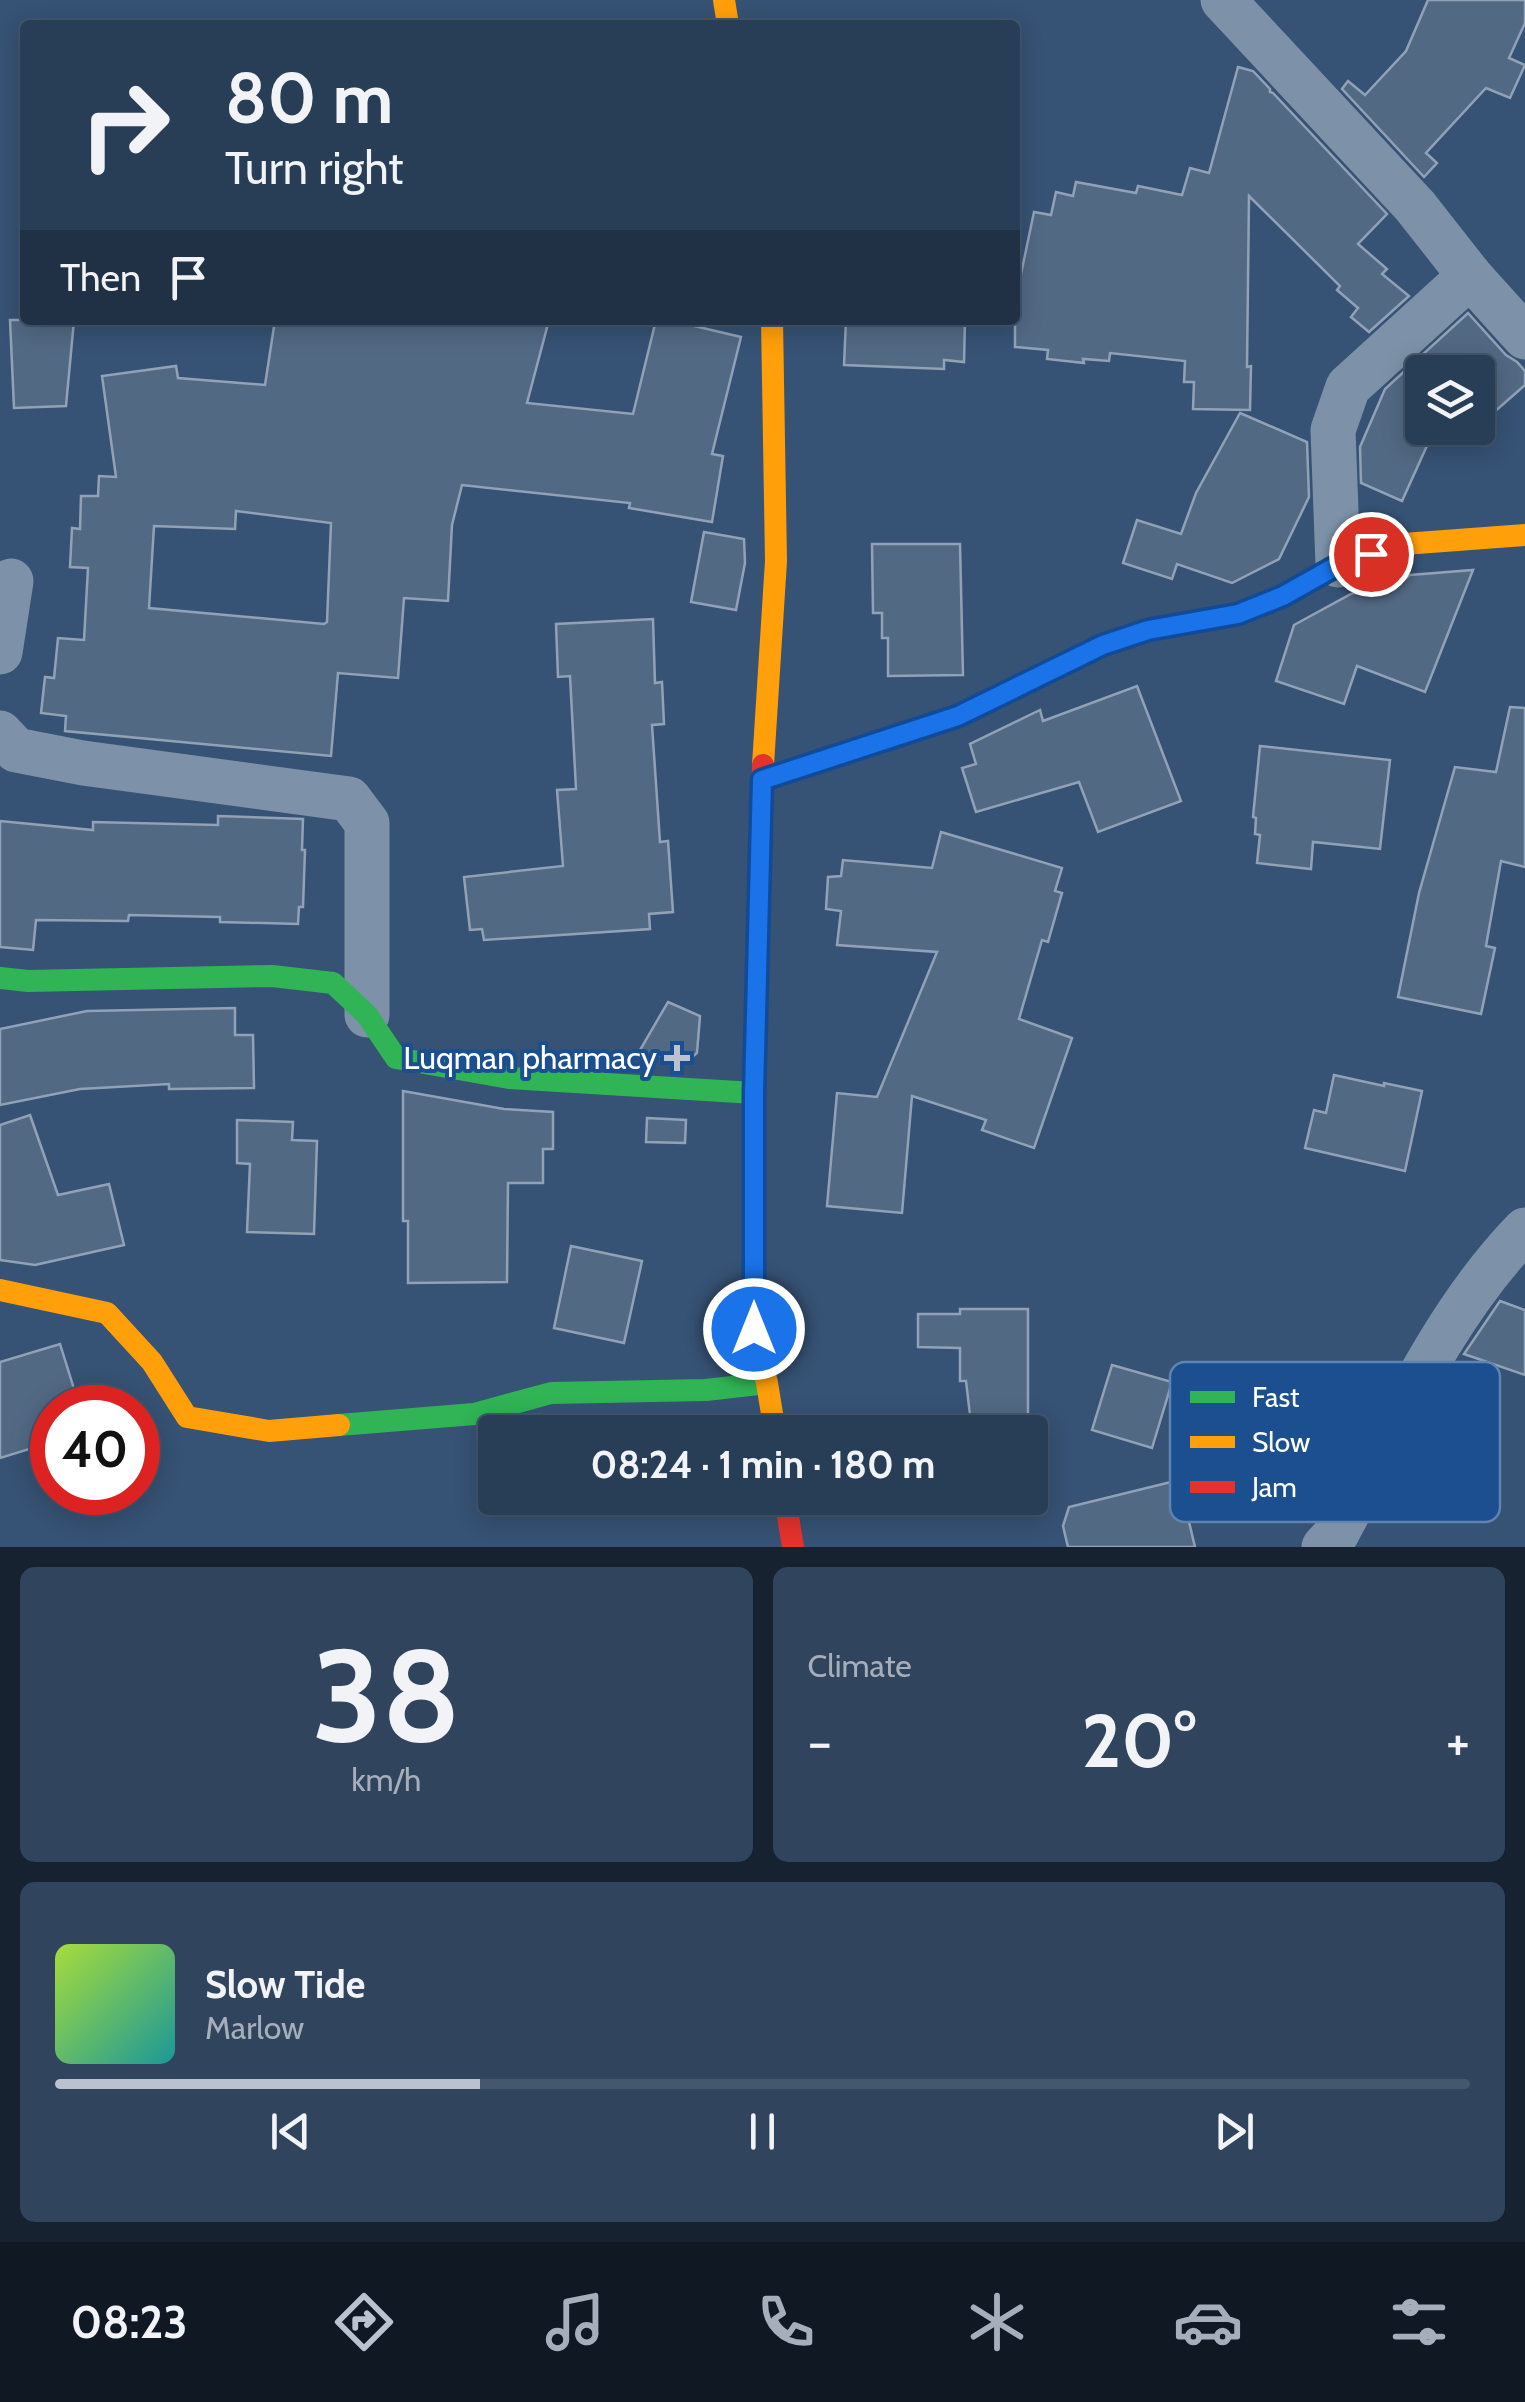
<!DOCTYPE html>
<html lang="en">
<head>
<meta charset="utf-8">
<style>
	:root { --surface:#283e57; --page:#30455d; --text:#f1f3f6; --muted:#a5aeba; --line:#44576d; --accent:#b9c2ce }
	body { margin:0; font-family:Cabin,sans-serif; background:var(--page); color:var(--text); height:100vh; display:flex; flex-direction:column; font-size:38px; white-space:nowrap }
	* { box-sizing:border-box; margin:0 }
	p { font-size:32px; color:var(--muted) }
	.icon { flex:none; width:55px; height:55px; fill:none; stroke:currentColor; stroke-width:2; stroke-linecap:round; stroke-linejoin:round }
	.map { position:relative; height:1547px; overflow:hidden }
	.drawer { display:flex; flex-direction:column; gap:20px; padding:20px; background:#162230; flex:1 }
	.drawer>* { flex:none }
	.banner { position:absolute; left:20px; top:20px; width:1000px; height:305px; border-radius:10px; box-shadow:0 5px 25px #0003,0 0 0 2px var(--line); background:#283e57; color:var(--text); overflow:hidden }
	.tools { position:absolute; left:1405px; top:355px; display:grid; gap:20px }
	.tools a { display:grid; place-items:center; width:90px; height:90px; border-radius:10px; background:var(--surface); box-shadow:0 5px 25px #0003,0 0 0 2px var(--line); font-size:50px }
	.speed { position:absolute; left:30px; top:1385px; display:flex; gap:20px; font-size:50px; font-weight:700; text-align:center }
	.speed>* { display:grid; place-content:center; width:130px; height:130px; border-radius:50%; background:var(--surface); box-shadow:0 5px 25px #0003,0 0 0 2px var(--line); line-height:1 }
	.speed .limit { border:15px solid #d22; background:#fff; color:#111 }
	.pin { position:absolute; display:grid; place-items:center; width:85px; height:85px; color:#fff; margin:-42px; border:5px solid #fff; border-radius:50%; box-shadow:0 2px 10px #0007 }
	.me { position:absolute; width:110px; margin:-55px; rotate:0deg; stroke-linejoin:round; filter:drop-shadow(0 0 8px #0008) }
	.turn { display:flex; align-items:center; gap:35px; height:210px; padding:0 40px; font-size:45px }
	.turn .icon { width:130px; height:130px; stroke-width:2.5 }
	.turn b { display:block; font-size:70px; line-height:85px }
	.then { display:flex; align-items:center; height:95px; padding:0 40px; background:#0003; gap:20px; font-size:38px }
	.big { font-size:75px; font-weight:700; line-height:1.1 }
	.drawer .tile { flex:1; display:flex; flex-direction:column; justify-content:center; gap:15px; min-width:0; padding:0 35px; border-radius:15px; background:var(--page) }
	.drawer .dial { align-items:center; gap:0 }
	.dial b { font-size:130px; line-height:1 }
	.song { display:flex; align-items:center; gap:30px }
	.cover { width:120px; height:120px; border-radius:15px; background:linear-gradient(135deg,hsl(80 70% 55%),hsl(180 70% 35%)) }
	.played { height:10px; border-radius:5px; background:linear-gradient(90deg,var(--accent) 30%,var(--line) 30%) }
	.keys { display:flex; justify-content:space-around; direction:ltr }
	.heat { display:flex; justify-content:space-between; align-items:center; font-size:55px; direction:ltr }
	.drawer .tiles { flex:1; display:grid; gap:20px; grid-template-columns:1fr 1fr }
	.tile:last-child { grid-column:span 2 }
	.trip { position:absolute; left:478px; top:1415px; width:570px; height:100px; border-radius:10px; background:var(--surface); box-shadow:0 5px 25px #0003,0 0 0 2px var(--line); font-weight:700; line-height:100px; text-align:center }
	.dock { display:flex; height:160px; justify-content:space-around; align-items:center; background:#101923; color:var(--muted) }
	.dock .icon { width:70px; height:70px }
	.dock .active { color:var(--accent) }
	.dock b { font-size:45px; color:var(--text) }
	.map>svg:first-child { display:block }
</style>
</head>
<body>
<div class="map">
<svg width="1525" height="1547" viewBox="0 0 1525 1547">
	<rect width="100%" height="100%" fill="#365274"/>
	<g fill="#526984" stroke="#92a2b6" stroke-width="2.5" fill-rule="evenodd">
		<polygon points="1428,0 1525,0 1525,23 1509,58 1525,65 1510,98 1486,88 1426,153 1437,163 1424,177 1342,89 1348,81 1365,95 1406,51"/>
		<polygon points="1238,67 1253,71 1270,89 1270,92 1273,93 1387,214 1358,244 1387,269 1382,274 1409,296 1369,332 1351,317 1358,308 1337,290 1340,286 1249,196 1247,367 1251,366 1250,410 1193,409 1194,382 1184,382 1185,361 1110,353 1109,361 1083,359 1084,363 1047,359 1048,350 1015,347 1015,274 1021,274 1034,212 1051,215 1056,192 1073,196 1076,182 1136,193 1138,186 1182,195 1190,168 1209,173"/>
		<polygon points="1468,313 1506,355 1517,362 1525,371 1525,385 1492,414 1478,398 1478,372 1422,372 1422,428 1435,428 1402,501 1361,483 1360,447 1385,389"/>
		<polygon points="10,320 74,320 66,406 14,408"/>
		<path d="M275,320H549L527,403L633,414L656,320H669L741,337L712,454L723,456L712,522L629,508L630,503L462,485L452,525L448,601L404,598L398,678L338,673L331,756L65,731L66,716L41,713L45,677L54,678L58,638L84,640L88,568L70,567L72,528L80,529L81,496H98L99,476L116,477L102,376L176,366L178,378L265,385ZM236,511L331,523L327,622L324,624L149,608L154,526L235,529Z"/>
		<polygon points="846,320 965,320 964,362 944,360 944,369 844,365"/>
		<polygon points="1240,413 1307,442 1309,497 1279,559 1232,583 1177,564 1172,579 1123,563 1137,520 1181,534 1196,493"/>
		<polygon points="704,532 744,539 745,563 736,610 691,602"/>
		<polygon points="872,544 960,544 963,675 888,676 888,638 882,638 882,613 873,613"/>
		<polygon points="1473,570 1425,692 1357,666 1344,704 1276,681 1294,625 1351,594 1400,578 1404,580 1410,575"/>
		<polygon points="653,619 655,683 662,682 664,724 652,725 660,842 668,841 673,912 649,914 650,929 484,940 482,929 470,930 464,877 563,866 557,790 576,789 570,676 558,677 556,624"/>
		<polygon points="1137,686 1181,801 1098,832 1079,782 976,812 962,768 976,764 970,744 1040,710 1043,721"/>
		<polygon points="1510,707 1525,708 1525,867 1501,861 1486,946 1495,948 1481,1014 1398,997 1419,893 1455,767 1496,772"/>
		<polygon points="1260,746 1390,760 1380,849 1313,842 1311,869 1257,863 1260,835 1255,834 1256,818 1253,817"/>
		<polygon points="218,816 303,819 302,850 305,850 303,907 299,907 298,924 220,922 220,917 129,915 128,921 36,920 33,950 0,947 0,821 93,830 93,822 218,825"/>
		<polygon points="941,832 1062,868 1055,891 1062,893 1048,942 1042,940 1019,1019 1072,1038 1034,1148 982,1130 986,1120 912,1096 902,1213 827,1206 837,1093 877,1097 937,952 837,945 841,911 826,909 828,877 841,876 843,860 932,868"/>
		<polygon points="668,1002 700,1016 697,1053 691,1058 648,1055 640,1050"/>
		<polygon points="235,1008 235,1035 253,1035 254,1088 169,1089 169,1084 80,1089 0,1105 0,1029 87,1011"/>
		<polygon points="1334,1075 1384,1086 1384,1083 1422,1091 1405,1171 1305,1148 1314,1110 1326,1113"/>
		<polygon points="403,1091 504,1109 553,1112 553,1149 543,1149 543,1183 508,1183 507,1282 408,1283 408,1221 403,1221"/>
		<polygon points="30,1115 58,1195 109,1184 124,1245 35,1265 0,1260 0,1125"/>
		<polygon points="647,1118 686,1120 685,1143 646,1142"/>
		<polygon points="237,1120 293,1122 292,1140 317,1141 314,1234 247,1232 250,1164 237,1163"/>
		<polygon points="571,1246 642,1261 624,1343 554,1328"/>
		<polygon points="1500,1301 1525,1310 1525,1375 1464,1354"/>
		<polygon points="960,1309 1028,1309 1028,1432 972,1432 966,1381 960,1381 960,1348 918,1347 918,1314 960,1314"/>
		<polygon points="60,1344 80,1408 52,1408 52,1442 0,1458 0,1362"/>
		<polygon points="1112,1365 1172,1382 1152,1448 1092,1430"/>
		<polygon points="1179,1480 1195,1547 1068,1547 1063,1526 1069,1507"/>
	</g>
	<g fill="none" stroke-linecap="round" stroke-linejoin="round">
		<g stroke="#7d92a8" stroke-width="45">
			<polyline points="1223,0 1415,206 1470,276 1525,337"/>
			<polyline points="1338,565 1333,430 1348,387 1470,276"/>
			<polyline points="0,652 11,581"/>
			<polyline points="0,733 16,750 83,763 349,799 367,823 367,1015"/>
			<path d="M1324,1547L1337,1533C1392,1431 1443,1314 1525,1230"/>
		</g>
		<g stroke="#30b455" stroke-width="22">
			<polyline points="762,780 958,715 1103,645 1148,631 1197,622"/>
			<polyline points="0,978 28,981 272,976 333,983 367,1015 396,1058 509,1078 754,1093"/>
			<polyline points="339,1425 474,1414 551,1393 706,1390 767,1383"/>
		</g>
		<g stroke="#ff9f0a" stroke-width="22">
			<polyline points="724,0 728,25"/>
			<polyline points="1197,622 1238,614 1283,596 1338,565 1404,544 1525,535"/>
			<polyline points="763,765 776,561 772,320"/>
			<polyline points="754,1234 754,1329 767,1383 775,1432"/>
			<polyline points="0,1290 107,1313 152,1362 187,1417 269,1431 339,1425"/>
		</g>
		<g stroke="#e5322d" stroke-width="22">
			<polyline points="754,1234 754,1093 763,765"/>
			<polyline points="785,1498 793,1547"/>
		</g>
	</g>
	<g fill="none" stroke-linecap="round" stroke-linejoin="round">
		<defs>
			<polyline id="route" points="754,1329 754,1093 762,780 958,716 1103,645 1148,630 1238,614 1283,596 1338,565 1371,554"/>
		</defs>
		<use href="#route" stroke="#114b97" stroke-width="25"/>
		<use href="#route" stroke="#1a73e8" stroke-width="18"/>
	</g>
	<path fill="#b9c2ce" stroke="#1b4f8f" stroke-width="4" d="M672 1043h10v10h10v10h-10v10h-10v-10h-10v-10h10z"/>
	<g text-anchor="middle" stroke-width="8" stroke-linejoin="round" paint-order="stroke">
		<g font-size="32" fill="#fff" stroke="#1b4f8f" text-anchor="end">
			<text x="657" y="1069">Luqman pharmacy</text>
		</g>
	</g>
	<rect x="1170" y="1362" width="330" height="160" rx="15" fill="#1b4f8f" stroke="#5f84b1" stroke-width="2.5"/>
	<rect x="1190" y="1391" width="45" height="12" fill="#30b455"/>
	<rect x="1190" y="1436" width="45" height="12" fill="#ff9f0a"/>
	<rect x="1190" y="1481" width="45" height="12" fill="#e5322d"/>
	<g font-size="28" fill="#fff">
		<text x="1252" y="1407">Fast</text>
		<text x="1252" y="1452">Slow</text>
		<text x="1252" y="1497">Jam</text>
	</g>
</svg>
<div class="tools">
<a><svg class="icon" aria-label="layers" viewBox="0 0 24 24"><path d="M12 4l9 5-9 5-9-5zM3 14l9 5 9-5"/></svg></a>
</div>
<div class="speed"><div class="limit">40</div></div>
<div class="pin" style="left:1371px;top:554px;background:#d93025"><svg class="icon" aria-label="arrive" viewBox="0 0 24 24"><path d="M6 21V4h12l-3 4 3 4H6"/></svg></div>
<svg class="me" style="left:754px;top:1329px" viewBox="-20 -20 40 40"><circle r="17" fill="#1a73e8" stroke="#fff" stroke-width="3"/><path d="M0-11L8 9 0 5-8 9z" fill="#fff"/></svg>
<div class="trip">08:24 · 1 min · 180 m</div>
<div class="banner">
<div class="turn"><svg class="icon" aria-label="right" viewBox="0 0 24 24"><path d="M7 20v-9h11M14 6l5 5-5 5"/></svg><div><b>80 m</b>Turn right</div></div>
<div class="then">Then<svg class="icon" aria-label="arrive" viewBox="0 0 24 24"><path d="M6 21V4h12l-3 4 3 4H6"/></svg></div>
</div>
</div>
<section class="drawer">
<div class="tiles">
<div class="tile dial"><b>38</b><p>km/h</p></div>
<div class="tile"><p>Climate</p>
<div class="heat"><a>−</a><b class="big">20°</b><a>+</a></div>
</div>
<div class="tile">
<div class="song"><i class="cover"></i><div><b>Slow Tide</b><p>Marlow</p></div></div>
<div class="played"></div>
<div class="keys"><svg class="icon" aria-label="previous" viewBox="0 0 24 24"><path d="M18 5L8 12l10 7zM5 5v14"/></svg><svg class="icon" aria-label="pause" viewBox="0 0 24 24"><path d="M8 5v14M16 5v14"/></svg><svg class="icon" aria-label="next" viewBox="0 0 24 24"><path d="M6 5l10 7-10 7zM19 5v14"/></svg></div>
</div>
</div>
</section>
<nav class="dock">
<b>08:23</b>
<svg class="icon active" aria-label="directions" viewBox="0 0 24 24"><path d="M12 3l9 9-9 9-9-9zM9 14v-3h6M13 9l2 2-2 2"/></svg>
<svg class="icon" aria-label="music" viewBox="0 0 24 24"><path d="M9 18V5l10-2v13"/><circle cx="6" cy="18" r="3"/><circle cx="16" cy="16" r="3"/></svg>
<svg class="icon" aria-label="phone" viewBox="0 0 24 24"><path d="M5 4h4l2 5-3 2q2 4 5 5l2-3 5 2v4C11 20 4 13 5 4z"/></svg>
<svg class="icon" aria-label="climate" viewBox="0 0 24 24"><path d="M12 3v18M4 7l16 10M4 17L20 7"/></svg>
<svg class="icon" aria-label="car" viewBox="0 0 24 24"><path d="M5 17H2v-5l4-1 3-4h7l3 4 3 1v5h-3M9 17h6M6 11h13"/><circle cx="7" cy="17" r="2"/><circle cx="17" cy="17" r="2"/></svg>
<svg class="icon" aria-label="filters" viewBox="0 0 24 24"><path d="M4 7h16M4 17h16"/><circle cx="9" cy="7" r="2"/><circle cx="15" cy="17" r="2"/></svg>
</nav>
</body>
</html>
